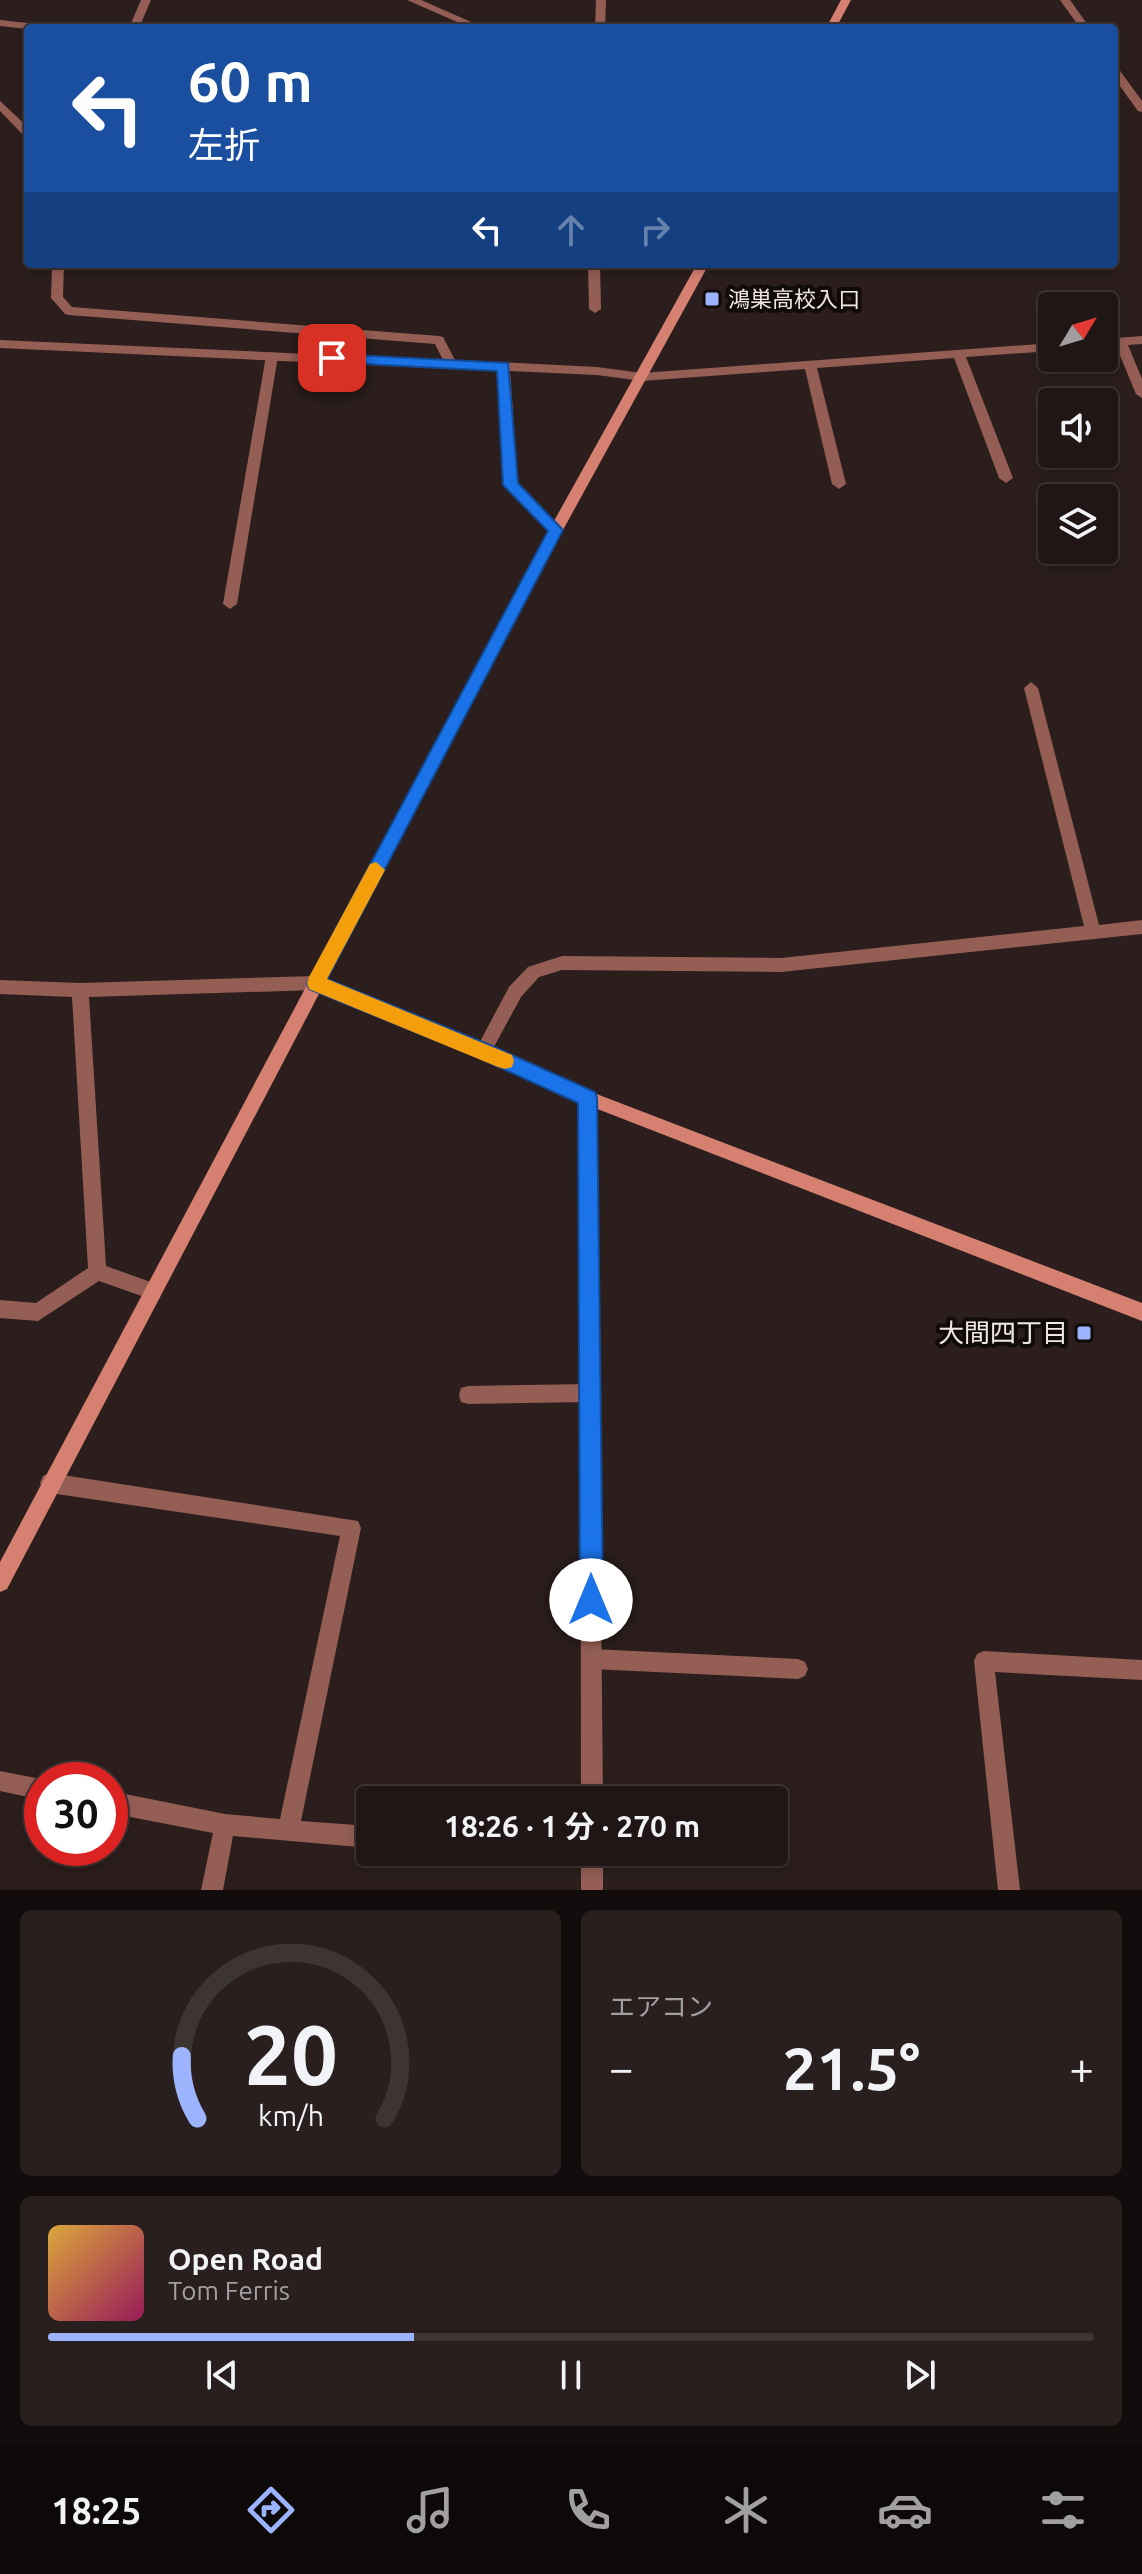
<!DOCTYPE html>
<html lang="ja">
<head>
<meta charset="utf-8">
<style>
	:root { --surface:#201615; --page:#281f1e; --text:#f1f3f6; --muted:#a29fa0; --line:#3d3534; --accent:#9cb4fd }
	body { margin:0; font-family:Ubuntu,"Noto Sans JP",sans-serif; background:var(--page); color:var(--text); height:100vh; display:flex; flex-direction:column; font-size:30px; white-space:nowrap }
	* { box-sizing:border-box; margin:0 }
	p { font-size:26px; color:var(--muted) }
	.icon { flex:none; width:44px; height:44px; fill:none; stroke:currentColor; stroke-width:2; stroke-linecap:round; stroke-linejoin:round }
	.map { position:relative; height:1890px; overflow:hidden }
	.details { display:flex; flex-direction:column; gap:20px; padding:20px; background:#120c0c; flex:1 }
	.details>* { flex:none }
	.banner { position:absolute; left:24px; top:24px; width:1094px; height:244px; border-radius:8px; box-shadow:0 4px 12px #0003,0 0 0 2px var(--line); background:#1a4fa0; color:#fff; overflow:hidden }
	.needle { width:52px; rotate:52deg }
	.buttons { position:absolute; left:1038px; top:292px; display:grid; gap:16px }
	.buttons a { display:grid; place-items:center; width:80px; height:80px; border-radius:8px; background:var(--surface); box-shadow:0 4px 12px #0003,0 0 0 2px var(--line); font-size:40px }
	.speed { position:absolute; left:24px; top:1762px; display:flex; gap:16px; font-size:40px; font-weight:700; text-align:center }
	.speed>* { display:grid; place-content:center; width:104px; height:104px; border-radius:50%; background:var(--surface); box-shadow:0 4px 12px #0003,0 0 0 2px var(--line); line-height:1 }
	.speed .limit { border:12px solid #d22; background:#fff; color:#111 }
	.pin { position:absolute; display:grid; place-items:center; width:68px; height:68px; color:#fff; margin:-34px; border-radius:16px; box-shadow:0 4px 12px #0006 }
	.me { position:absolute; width:88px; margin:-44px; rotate:0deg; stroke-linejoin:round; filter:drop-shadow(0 0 6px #0008) }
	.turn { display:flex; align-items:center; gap:28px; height:168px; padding:0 32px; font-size:36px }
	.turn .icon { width:104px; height:104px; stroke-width:2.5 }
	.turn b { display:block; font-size:56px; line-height:68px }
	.lanes { display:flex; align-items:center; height:76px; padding:0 32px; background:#0003; justify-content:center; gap:40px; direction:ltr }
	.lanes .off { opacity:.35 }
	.big { font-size:60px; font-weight:700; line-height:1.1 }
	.details .card { flex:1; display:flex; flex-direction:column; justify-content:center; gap:12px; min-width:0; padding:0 28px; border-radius:12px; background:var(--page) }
	.details .dial { align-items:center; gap:0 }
	.dial svg { height:208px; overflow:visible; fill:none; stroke:var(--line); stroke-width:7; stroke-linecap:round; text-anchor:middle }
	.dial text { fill:var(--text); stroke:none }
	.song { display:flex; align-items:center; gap:24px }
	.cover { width:96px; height:96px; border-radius:12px; background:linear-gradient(135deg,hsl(40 70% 55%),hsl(330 70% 35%)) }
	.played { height:8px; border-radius:4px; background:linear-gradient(90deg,var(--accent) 35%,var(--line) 35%) }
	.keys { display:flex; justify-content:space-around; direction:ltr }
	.heat { display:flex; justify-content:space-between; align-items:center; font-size:44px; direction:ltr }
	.details .tiles { flex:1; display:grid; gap:20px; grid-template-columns:1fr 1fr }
	.card:last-child { grid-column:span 2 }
	.trip { position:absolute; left:356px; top:1786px; width:432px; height:80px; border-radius:8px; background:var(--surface); box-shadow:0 4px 12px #0003,0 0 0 2px var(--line); font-weight:700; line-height:80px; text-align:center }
	.tabs { display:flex; height:128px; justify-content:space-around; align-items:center; background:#0d0908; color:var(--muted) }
	.tabs .icon { width:56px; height:56px }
	.tabs .active { color:var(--accent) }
	.tabs b { font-size:36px; color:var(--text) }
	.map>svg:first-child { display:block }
</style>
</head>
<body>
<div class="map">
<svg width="1142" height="1890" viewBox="0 0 1142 1890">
	<rect width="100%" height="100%" fill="#2b1e1c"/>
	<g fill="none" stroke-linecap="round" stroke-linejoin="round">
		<g fill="#945e55" fill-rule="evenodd">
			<polygon points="407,0 421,0 485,28 471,28"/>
			<polygon points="272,352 278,356 237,604 230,609 223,604 266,356"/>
			<polygon points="590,1384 597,1386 599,1393 597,1400 590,1402 468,1404 461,1402 459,1395 461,1388 468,1386"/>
			<polygon points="592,1649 798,1659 805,1662 808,1669 805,1676 798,1679 592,1669 585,1666 582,1659 585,1652"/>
			<polygon points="984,1651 1142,1660 1142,1680 995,1672 1020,1890 998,1890 974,1661 977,1654"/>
		</g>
		<g fill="#945e55" fill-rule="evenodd">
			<polygon points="141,0 151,0 139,28 129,28"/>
			<polygon points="596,0 606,0 605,28 595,28"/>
			<polygon points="1060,0 1070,0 1090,28 1080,28"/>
			<polygon points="0,20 46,25 51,28 28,29 0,26"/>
			<polygon points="1114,67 1118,68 1142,101 1142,112 1138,111 1114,78"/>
			<polygon points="0,101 28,127 28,137 24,136 0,111"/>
			<polygon points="52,264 64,264 63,297 72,307 439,336 443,337 455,360 597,367 642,373 1052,343 1052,351 966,357 1013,478 1006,483 999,478 954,358 817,368 846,484 839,489 832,484 805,369 642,381 597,375 510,371 518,483 561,527 563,530 556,535 551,533 504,485 497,371 0,348 0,340 443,360 435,344 69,315 65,314 51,298"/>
			<polygon points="588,264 600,264 601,309 595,313 589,309"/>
			<polygon points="1142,336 1142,344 1128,345 1142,379 1142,398 1136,394 1116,346 1104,347 1104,339"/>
			<polygon points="1031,682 1038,688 1099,925 1142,920 1142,934 781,972 562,970 539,977 521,997 489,1056 483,1058 477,1056 475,1051 509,987 528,967 562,956 781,958 1084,926 1024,688"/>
			<polygon points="316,976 322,978 324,983 322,988 316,990 89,997 106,1266 159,1285 162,1291 159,1297 153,1300 99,1281 38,1321 0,1318 0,1300 36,1303 88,1268 72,997 0,994 0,980 80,983"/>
			<polygon points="588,1090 594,1093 596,1098 603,1800 581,1800 580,1098 582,1093"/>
			<polygon points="50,1473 358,1521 361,1528 301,1821 370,1826 370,1848 233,1836 223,1890 201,1890 213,1833 110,1813 110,1791 225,1814 280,1819 340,1536 50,1493 43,1490 40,1483 43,1476"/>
			<polygon points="0,1771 46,1780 42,1780 42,1800 0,1791"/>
			<polygon points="529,1852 603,1852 603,1890 581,1890 581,1867 540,1863 532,1860"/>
		</g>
		<g fill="#d58071" fill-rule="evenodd">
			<polygon points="841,0 851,0 836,28 826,28"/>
			<polygon points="697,264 709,264 563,530 327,980 489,1046 594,1093 1142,1303 1142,1321 582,1103 477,1056 320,992 7,1589 0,1592 0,1562 549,530"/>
		</g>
	</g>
	<polygon fill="#1a73e8" stroke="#114b97" stroke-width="2" points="332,354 508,363 518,483 563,530 327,979 490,1045 595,1092 597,1098 603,1600 599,1608 591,1611 583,1608 580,1600 578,1103 477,1057 309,989 307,983 548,531 503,485 497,371 327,362 327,355"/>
	<polygon fill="#f59e0b" points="376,862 385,870 327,979 512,1055 514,1061 512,1067 505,1069 498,1067 309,989 307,983 309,977 370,864"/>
	<g fill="#9cb4fd" stroke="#100a09" stroke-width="3">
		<rect x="704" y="291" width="16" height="16" rx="4"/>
		<rect x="1076" y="1325" width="16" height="16" rx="4"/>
	</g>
	<g text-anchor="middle" stroke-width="8" stroke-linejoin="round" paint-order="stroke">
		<g font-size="22" fill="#efe6e4" stroke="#100a09" text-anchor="start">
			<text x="728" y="307">鴻巣高校入口</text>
		</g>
		<g font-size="26" fill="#efe6e4" stroke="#100a09" text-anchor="end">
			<text x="1068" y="1342">大間四丁目</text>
		</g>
	</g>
</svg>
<div class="buttons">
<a><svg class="needle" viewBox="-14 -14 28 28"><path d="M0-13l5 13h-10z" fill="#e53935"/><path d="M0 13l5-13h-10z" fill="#a29fa0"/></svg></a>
<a><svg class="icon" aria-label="sound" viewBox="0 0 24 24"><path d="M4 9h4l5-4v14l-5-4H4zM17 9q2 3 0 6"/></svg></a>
<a><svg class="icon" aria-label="layers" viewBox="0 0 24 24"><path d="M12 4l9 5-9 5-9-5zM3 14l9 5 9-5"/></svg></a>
</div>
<div class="speed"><div class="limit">30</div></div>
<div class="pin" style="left:332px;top:358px;background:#d93025"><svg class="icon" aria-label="arrive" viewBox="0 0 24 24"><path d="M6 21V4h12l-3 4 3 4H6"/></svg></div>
<svg class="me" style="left:591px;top:1600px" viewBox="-20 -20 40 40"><circle r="19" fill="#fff"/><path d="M0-13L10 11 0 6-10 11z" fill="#1a73e8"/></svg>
<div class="trip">18:26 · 1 分 · 270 m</div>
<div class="banner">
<div class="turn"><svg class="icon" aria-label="left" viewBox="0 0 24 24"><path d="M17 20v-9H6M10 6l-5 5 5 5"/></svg><div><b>60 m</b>左折</div></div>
<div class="lanes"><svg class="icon" aria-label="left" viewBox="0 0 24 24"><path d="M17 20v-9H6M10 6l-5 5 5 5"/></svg><svg class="icon off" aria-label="ahead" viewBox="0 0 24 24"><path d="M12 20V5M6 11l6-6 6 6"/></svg><svg class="icon off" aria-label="right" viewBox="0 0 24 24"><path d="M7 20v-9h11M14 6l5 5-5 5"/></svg></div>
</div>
</div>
<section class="details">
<div class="tiles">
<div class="card dial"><svg viewBox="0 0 100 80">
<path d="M14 69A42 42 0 1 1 86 69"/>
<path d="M14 69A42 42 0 0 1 8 45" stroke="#9cb4fd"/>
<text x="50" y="56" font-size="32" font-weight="700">20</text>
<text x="50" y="72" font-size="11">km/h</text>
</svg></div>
<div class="card"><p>エアコン</p>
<div class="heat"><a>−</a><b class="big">21.5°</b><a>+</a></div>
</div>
<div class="card">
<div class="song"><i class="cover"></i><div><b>Open Road</b><p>Tom Ferris</p></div></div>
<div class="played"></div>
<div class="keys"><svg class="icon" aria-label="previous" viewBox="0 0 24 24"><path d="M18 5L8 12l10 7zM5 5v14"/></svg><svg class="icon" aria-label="pause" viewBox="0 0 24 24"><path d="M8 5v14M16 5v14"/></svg><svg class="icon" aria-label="next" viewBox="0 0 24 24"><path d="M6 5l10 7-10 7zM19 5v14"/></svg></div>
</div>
</div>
</section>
<nav class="tabs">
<b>18:25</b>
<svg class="icon active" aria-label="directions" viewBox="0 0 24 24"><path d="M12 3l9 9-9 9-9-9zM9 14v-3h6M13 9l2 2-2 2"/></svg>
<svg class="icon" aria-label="music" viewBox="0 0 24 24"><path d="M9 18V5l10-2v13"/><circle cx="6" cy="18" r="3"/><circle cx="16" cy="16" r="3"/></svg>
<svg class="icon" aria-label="phone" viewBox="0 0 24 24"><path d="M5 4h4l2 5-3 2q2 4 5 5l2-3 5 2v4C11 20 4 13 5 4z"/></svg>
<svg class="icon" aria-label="climate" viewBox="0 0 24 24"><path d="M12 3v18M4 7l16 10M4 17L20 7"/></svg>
<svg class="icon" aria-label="car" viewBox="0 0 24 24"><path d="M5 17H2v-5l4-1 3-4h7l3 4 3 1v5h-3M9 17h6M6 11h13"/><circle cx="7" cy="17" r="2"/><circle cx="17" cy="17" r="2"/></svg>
<svg class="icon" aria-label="filters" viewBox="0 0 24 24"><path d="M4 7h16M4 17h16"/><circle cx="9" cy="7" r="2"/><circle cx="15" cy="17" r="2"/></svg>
</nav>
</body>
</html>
